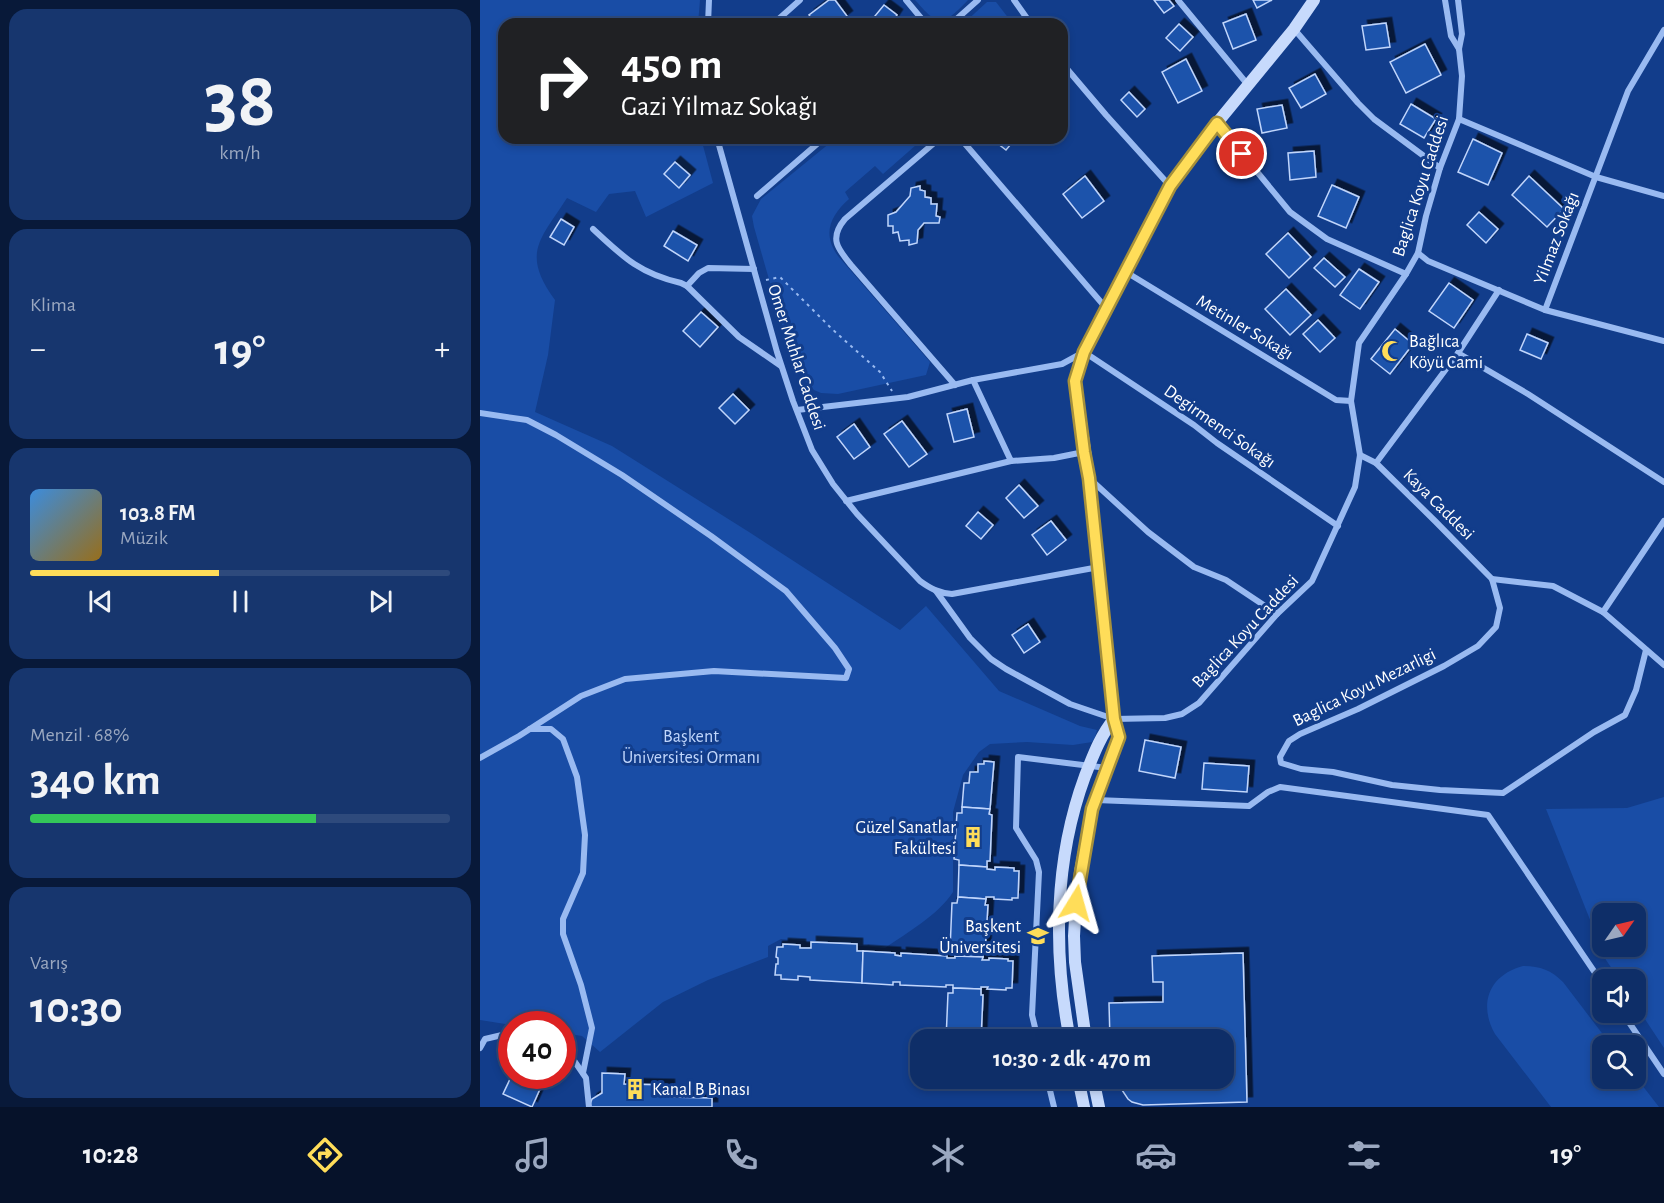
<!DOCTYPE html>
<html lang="tr">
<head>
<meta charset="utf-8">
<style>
	:root { --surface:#0e2e68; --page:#17366e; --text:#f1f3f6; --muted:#9ba8c0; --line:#2e4a7c; --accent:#ffdd59 }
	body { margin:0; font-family:"Alegreya Sans",sans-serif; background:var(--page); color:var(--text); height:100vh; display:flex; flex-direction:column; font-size:22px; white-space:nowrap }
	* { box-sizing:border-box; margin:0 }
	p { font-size:20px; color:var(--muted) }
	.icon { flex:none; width:33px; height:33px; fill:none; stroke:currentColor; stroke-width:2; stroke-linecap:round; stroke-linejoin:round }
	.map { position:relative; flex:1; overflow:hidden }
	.sheet { display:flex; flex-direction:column; gap:9px; padding:9px; background:#081939; width:480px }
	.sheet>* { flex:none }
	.hud { position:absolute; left:18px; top:18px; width:570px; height:126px; border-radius:18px; box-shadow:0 3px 9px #0003,0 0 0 2px var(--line); background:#202124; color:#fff; overflow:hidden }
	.needle { width:39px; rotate:56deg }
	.fabs { position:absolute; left:1112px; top:903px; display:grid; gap:12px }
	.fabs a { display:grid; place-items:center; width:54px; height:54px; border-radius:12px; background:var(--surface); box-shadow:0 3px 9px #0003,0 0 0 2px var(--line); font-size:30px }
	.speed { position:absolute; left:18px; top:1011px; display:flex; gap:12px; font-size:30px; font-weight:700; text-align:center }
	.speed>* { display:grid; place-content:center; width:78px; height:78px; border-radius:50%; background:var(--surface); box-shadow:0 3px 9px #0003,0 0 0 2px var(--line); line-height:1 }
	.speed .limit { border:9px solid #d22; background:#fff; color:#111 }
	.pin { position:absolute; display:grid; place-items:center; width:51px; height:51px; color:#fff; margin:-26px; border:3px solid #fff; border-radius:50%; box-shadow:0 2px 6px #0007 }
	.me { position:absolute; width:66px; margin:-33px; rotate:8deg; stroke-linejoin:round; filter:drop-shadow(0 0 4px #0008) }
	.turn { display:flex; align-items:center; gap:21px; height:126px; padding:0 24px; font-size:27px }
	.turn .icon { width:78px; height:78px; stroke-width:2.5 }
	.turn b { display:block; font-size:42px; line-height:51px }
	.big { font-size:45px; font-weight:700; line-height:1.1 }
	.sheet .widget { flex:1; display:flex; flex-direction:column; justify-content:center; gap:9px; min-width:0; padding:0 21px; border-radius:18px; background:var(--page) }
	.sheet .dial { align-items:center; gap:0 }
	.dial b { font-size:78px; line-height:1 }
	.song { display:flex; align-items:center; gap:18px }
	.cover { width:72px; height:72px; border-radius:9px; background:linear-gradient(135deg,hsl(210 70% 55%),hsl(40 70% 35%)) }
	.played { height:6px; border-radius:3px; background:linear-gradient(90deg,var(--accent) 45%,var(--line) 45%) }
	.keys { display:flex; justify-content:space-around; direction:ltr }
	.heat { display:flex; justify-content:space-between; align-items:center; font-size:33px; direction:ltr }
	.charge { height:9px; border-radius:4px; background:linear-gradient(90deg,#34c759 68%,var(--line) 0) }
	.trip { position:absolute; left:430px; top:1029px; width:324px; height:60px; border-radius:18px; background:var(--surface); box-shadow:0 3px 9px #0003,0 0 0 2px var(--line); font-weight:700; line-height:60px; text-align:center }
	.menu { display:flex; height:96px; justify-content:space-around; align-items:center; background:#06122a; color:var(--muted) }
	.menu .icon { width:42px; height:42px }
	.menu .selected { color:var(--accent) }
	.menu b { font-size:27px; color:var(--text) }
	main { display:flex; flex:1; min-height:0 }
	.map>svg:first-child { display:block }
</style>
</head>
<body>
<main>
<section class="sheet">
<div class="widget dial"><b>38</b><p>km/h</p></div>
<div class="widget"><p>Klima</p>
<div class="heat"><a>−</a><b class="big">19°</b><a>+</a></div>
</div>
<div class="widget">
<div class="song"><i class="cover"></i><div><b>103.8 FM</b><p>Müzik</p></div></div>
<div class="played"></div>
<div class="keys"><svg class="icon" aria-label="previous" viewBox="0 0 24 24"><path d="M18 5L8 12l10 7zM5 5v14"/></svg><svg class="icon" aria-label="pause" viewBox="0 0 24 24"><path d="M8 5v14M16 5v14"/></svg><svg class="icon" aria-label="next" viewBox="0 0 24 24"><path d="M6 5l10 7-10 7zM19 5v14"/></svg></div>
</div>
<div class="widget"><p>Menzil · 68%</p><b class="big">340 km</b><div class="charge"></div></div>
<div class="widget"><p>Varış</p><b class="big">10:30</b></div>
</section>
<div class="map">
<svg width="1184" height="1107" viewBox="0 0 1184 1107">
	<defs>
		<filter id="shadow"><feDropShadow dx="5.5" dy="-5.5" stdDeviation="0" flood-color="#0009"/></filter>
	</defs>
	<rect width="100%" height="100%" fill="#123d8b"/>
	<g fill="#194da6" fill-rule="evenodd">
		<path d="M0,0H220L218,24H24V138H221L233,183L166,217L155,191L129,194L116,212L87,198C60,240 41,253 75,300L68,355L55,412L132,446L269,532L420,630L446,606L519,691L600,726L617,730L615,737L612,742L593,745L547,742L510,744L499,752L483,775L473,812V892C457,916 428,932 405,948L301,939L288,946V957L228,980L183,1002L120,1052L102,1036L83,1033L82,1024L31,1025L0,1020Z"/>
		<path d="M435,0H488C483,5 473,16 466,19C454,25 442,7 435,0Z"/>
		<polygon points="507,2 516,2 533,24 483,24"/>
		<path d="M356,138H444L403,174L395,166L365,192L369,199C350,216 342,234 358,256L450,362L446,375L358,394L341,393L334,390L326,382L316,368L309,349L274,227L272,216L281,199Z"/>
		<path d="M1184,797V1048L1155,1004V980L1139,979L1126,960L1066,809L1147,808ZM1122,914H1155V946H1122Z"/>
		<path d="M1043,966C1060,966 1071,970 1083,982L1131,1045L1122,1046V1078H1155V1076L1179,1107H1071L1015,1034C998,1004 1009,975 1043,966Z"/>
	</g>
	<g fill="#1f52ab" stroke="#c0d6fc" stroke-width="1.5" filter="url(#shadow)">
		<polygon points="349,0 355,0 367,16 357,24 336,24 329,15"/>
		<polygon points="674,0 689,0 694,6 684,13"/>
		<polygon points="773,0 792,0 777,8"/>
		<polygon points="404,5 417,15 411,24 393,24 390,22"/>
		<polygon points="766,14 776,40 753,49 743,23"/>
		<polygon points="906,23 910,47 886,50 882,26"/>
		<polygon points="699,24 713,37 700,51 686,38"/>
		<polygon points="945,44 961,75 926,93 910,62"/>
		<polygon points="706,59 722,91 698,103 682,72"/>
		<polygon points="835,74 846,94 821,108 809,88"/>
		<polygon points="649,92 665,109 657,117 641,100"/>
		<polygon points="931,104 956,119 944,138 920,124"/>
		<polygon points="802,105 807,128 782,133 777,109"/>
		<polygon points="520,138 536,138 526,150 517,143"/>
		<polygon points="993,139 1022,153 1008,185 978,172"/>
		<polygon points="834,151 836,177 810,180 808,153"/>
		<polygon points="195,162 210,175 199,188 184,174"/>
		<polygon points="605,176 624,201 602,218 583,194"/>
		<polygon points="1049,176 1084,209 1067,227 1032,195"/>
		<polygon points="852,185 879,197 866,228 838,216"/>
		<polygon points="440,186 440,190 445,191 445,197 451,198 451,204 457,204 456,216 460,217 459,223 444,223 438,230 437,243 429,245 429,240 420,241 418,232 413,233 413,226 408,226 408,215 416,212 430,196 431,188"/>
		<polygon points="999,212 1018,229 1006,243 987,225"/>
		<polygon points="81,219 94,227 84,245 70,237"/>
		<polygon points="193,231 217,245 208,261 184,246"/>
		<polygon points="808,233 831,257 809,278 786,254"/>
		<polygon points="844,258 865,277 855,287 834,268"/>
		<polygon points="879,269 899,282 880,309 860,295"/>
		<polygon points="969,283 993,300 974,328 949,311"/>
		<polygon points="806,289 831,315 810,335 785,309"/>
		<polygon points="221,312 238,327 220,347 203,331"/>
		<polygon points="838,320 855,338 840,352 823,334"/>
		<polygon points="915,329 933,344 910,374 891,359"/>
		<polygon points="1047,334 1068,343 1061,359 1040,350"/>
		<polygon points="253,394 269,410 255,424 239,408"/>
		<polygon points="487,409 494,437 474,442 467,414"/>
		<polygon points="422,421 447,454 429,467 404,434"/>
		<polygon points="374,424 390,447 374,459 357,437"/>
		<polygon points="539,485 558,506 544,518 526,498"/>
		<polygon points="498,512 513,525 501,539 486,526"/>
		<polygon points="571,521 586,540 567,555 552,535"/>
		<polygon points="548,624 560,642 544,653 532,635"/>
		<polygon points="665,740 701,747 695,778 659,771"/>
		<polygon points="504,761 514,762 510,809 482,807 484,783 489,783 490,772 498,772 498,764 504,764"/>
		<polygon points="724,763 769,766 767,792 722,789"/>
		<polygon points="482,807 510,809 509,814 512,815 510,861 507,861 507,867 479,865 479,860 474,859 477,813 482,813"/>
		<polygon points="479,865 507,867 507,869 515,870 515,867 534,868 534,871 539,871 538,898 532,898 532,900 514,899 514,897 506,897 506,899 478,897"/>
		<polygon points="478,897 506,899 505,905 508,905 505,952 503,952 503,957 475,956 475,950 470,950 472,903 477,903"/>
		<polygon points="331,942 377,944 377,951 383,951 382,983 330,980 330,977 318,976 318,980 301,979 301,975 295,975 296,964 298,964 298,958 296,957 297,947 303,947 303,944 320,945 320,948 331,948"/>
		<polygon points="383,951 415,953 415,955 421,956 421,953 467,956 467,958 475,958 475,956 503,957 502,960 509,960 509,958 528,959 528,961 533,961 532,988 526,988 526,990 507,989 508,987 501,987 501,989 473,988 473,985 466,985 466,987 420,985 420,982 413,982 413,985 382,983"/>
		<polygon points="763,953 767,1102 663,1105 652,1102 648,1099 642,1090 642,1078 744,1078 744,1040 630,1040 629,1003 683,1002 683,982 673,982 672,956"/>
		<polygon points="473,988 501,989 501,995 503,995 501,1040 466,1040 468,993 473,993"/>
		<polygon points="122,1073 145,1074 144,1084 189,1085 189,1097 232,1098 232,1107 109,1107 112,1099 122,1093"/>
		<polygon points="31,1077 60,1089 52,1107 23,1094"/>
	</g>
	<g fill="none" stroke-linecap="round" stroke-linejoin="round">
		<polyline stroke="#99baf1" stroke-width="2" stroke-dasharray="3 4.5" stroke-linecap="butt" points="286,280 300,277 351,328 400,372 412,391"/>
		<g stroke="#99baf1" stroke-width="6">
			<polyline points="426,0 446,24"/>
			<polyline points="534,0 551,24"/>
			<polyline points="698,0 768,85"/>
			<polyline points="965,0 971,36 979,49"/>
			<polyline points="228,24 229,0"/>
			<polyline points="293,24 320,0"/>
			<polyline points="471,24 498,0"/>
			<polyline points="814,29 878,103 894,119 960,168"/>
			<polyline points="582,63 626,115 690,186"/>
			<polyline points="979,119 1116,177 1184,196"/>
			<polyline points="737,123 810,212 847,239 926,274"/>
			<path d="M237,138L297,352L313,401L332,450L353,484L377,514L440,581C451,589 459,593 472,594L619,567"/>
			<path d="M460,138L365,219C349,238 357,248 371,265L475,385"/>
			<polyline points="480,138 626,308"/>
			<polyline points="277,196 344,138"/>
			<path d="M113,229C143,257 160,274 201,283L207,286L259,337L301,366"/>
			<polyline points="938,253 948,261 1065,310 1184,341"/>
			<polyline points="646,272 856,400 871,401"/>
			<polyline points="207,286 219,273 228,268 274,269"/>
			<polyline points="1065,310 1148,91 1184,30"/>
			<polyline points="978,353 1048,394 1184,482"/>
			<polyline points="493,380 531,461 574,458 604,452"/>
			<polyline points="317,410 428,397 493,380 582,364 604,352 714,425 737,443 858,526"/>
			<polyline points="0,413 47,420 76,435 142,475 231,536 306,591 355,648 369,669 366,678 234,671 145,679 101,696 39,736 0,758"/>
			<polyline points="880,455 896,463 955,521 1012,579 1020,608 1016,627 998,646 964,666 878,709 820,734 809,741 800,757 801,763 821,769 853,772 912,785 960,790 1023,793 1114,732 1145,715 1156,690 1166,650"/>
			<polyline points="896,463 978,353 1019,290"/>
			<polyline points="610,479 668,532 714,567 746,580 797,614"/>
			<polyline points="366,501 531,461"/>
			<polyline points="1012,579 1073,586 1123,612 1184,665"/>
			<polyline points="456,591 490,638 511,659 526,669 590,704 634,719 685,718 702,714 719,703 797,614 832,581 875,487 880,455 871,401 879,343 926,274 938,253 946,216 960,168 979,119 982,76 979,49 982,34 978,0"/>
			<polyline points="1123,612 1184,521"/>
			<polyline points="50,729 71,729 83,739 97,777 105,835 103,873 83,919 83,934 101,985 112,1028 103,1073"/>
			<polyline points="616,800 769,806 788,792 800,787 1008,815 1122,983"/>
			<polyline points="1142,1012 1184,1074"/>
			<polyline points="558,1040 552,1015 559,872 556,860 536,828 538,757 627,768"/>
			<polyline points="0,1048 5,1039 22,1035 32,1037"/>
			<polyline points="82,1053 95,1062 106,1078 109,1107"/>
			<polyline points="567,1078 574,1107"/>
		</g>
		<g stroke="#c7dafc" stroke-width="12">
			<path d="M590,1040C573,953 574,860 605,776C613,756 620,736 634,719"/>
			<polyline points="606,1040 595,962 594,936 596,903 600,872 612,809 639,737 634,719 609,478 595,381 604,352 690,186 737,123 814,29 834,0"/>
			<polyline points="598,1078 604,1107"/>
			<polyline points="613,1078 619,1107"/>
		</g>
	</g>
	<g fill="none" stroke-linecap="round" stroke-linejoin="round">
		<defs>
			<polyline id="route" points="596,903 612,809 639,737 634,719 609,478 604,452 595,381 604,352 690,186 737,123 762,154"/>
		</defs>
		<use href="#route" stroke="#a6903a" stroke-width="15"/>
		<use href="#route" stroke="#ffdd59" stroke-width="10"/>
	</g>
	<defs>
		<symbol id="mosque-bare" viewBox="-9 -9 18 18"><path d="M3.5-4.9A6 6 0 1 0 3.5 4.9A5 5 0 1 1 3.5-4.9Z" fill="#ffdd59" stroke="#123d8b" stroke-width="2.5" paint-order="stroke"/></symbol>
		<symbol id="building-bare" viewBox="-9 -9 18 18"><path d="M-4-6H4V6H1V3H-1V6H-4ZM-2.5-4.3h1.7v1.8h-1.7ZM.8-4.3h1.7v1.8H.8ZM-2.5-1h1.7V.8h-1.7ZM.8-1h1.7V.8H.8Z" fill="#ffdd59" stroke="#123d8b" stroke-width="2.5" paint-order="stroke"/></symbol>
		<symbol id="university-bare" viewBox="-9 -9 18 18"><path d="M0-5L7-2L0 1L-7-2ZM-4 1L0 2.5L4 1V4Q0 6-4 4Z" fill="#ffdd59" stroke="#123d8b" stroke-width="2.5" paint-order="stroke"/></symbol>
	</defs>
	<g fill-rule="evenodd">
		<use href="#mosque-bare" x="897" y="336" width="30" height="30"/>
		<use href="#building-bare" x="478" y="822" width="30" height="30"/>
		<use href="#university-bare" x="543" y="921" width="30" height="30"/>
		<use href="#building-bare" x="140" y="1074" width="30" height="30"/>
	</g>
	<g text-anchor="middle" stroke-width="6" stroke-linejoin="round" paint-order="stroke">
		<g font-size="18" fill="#fff" stroke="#123d8b">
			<text transform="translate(940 186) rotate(-72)" y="6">Baglica Koyu Caddesi</text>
			<text transform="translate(1076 238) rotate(-69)" y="6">Yilmaz Sokağı</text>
			<text transform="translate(765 327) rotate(31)" y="6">Metinler Sokağı</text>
			<text transform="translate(317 357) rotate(72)" y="6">Omer Muhlar Caddesi</text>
			<text transform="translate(740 426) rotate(35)" y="6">Degirmenci Sokağı</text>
			<text transform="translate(959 504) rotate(45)" y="6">Kaya Caddesi</text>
			<text transform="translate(765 631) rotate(-47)" y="6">Baglica Koyu Caddesi</text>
			<text transform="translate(884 687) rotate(-26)" y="6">Baglica Koyu Mezarligi</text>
		</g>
		<g font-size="18" fill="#fff" stroke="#123d8b" text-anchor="start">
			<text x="929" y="347">Bağlıca<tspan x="929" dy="21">Köyü Cami</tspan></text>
			<text x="476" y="833" text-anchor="end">Güzel Sanatlar<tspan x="476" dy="21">Fakültesi</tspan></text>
			<text x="541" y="932" text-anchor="end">Başkent<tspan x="541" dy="21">Üniversitesi</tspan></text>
			<text x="172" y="1095">Kanal B Binası</text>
		</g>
		<g font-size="18" fill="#c0d6fc" stroke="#123d8b">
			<text x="211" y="742">Başkent<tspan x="211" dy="21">Üniversitesi Ormanı</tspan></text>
		</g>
	</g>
</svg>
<div class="fabs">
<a><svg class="needle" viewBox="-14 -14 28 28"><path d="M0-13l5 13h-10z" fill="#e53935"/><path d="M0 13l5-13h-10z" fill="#9ba8c0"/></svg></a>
<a><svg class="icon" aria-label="sound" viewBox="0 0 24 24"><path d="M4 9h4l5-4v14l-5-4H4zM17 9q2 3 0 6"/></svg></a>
<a><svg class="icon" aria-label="search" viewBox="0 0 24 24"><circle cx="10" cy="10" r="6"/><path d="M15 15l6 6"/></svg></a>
</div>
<div class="speed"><div class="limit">40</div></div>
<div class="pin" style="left:762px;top:154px;background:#d93025"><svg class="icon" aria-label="arrive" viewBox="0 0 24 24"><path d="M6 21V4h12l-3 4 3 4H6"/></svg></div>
<svg class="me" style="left:596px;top:903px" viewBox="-20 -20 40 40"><path d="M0-17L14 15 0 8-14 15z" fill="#ffdd59" stroke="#fff" stroke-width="4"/></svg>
<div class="trip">10:30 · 2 dk · 470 m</div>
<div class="hud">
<div class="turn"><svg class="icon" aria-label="right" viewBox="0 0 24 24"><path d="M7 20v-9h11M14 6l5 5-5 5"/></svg><div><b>450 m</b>Gazi Yilmaz Sokağı</div></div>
</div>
</div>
</main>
<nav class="menu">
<b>10:28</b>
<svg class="icon selected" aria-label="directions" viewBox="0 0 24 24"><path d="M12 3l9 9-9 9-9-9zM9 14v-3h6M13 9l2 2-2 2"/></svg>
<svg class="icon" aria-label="music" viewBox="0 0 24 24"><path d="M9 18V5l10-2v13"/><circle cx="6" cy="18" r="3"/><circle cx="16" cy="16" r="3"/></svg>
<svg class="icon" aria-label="phone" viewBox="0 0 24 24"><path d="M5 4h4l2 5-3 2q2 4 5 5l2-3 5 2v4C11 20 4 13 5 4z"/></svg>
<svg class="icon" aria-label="climate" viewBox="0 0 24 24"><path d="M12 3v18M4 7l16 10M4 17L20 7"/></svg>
<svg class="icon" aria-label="car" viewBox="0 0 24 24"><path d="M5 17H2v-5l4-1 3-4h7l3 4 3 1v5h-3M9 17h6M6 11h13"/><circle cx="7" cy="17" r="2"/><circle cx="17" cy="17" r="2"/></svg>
<svg class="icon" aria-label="filters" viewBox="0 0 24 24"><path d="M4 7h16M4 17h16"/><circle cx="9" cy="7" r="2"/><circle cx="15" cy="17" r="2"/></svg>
<b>19°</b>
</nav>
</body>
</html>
